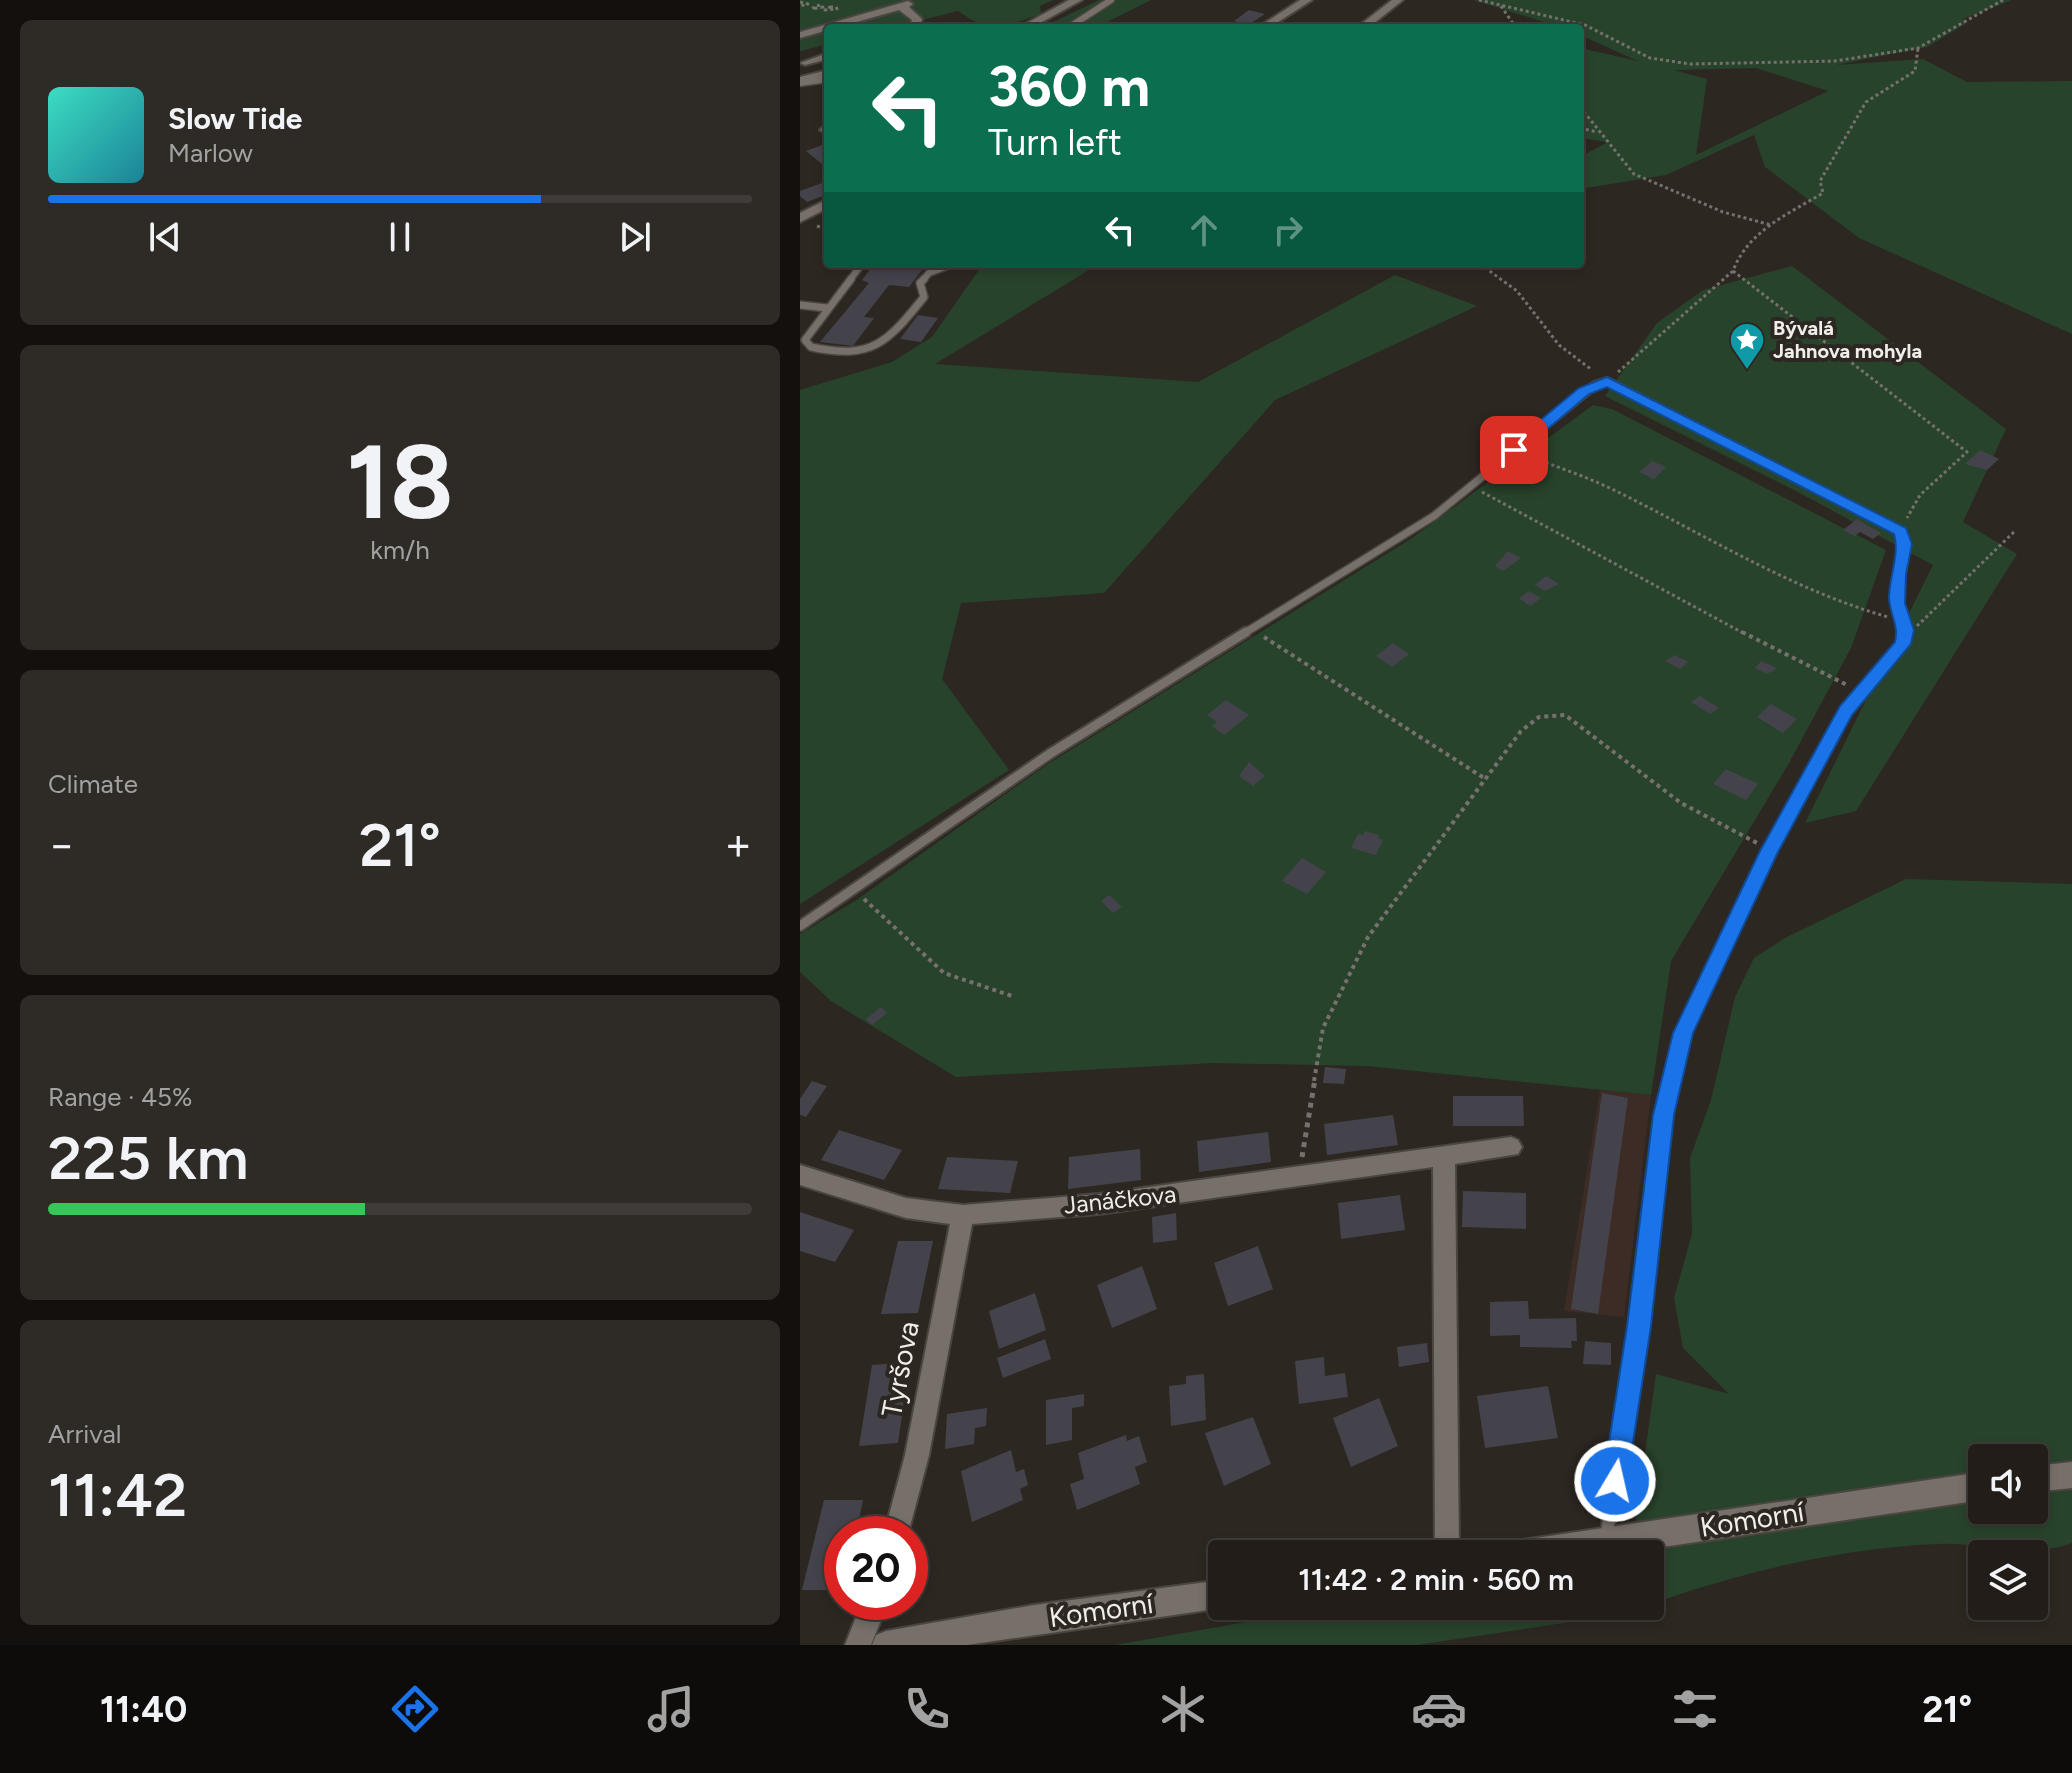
<!DOCTYPE html>
<html lang="en">
<head>
<meta charset="utf-8">
<style>
	:root { --surface:#221d19; --page:#2e2a26; --text:#f1f3f6; --muted:#a2a2a2; --line:#3f3b38; --accent:#1a73e8 }
	body { margin:0; font-family:Figtree,sans-serif; background:var(--page); color:var(--text); height:100vh; display:flex; flex-direction:column; font-size:30px; white-space:nowrap }
	* { box-sizing:border-box; margin:0 }
	p { font-size:26px; color:var(--muted) }
	.icon { flex:none; width:44px; height:44px; fill:none; stroke:currentColor; stroke-width:2; stroke-linecap:round; stroke-linejoin:round }
	.map { position:relative; flex:1; overflow:hidden }
	.panel { display:flex; flex-direction:column; gap:20px; padding:20px; background:#13100e; width:800px }
	.panel>* { flex:none }
	.guide { position:absolute; left:24px; top:24px; width:760px; height:244px; border-radius:8px; box-shadow:0 4px 12px #0003,0 0 0 2px var(--line); background:#0b6e4f; color:#fff; overflow:hidden }
	.buttons { position:absolute; left:1168px; top:1444px; display:grid; gap:16px }
	.buttons a { display:grid; place-items:center; width:80px; height:80px; border-radius:8px; background:var(--surface); box-shadow:0 4px 12px #0003,0 0 0 2px var(--line); font-size:40px }
	.speed { position:absolute; left:24px; top:1516px; display:flex; gap:16px; font-size:40px; font-weight:700; text-align:center }
	.speed>* { display:grid; place-content:center; width:104px; height:104px; border-radius:50%; background:var(--surface); box-shadow:0 4px 12px #0003,0 0 0 2px var(--line); line-height:1 }
	.speed .limit { border:12px solid #d22; background:#fff; color:#111 }
	.pin { position:absolute; display:grid; place-items:center; width:68px; height:68px; color:#fff; margin:-34px; border-radius:16px; box-shadow:0 4px 12px #0006 }
	.me { position:absolute; width:88px; margin:-44px; rotate:9deg; stroke-linejoin:round; filter:drop-shadow(0 0 6px #0008) }
	.turn { display:flex; align-items:center; gap:28px; height:168px; padding:0 32px; font-size:36px }
	.turn .icon { width:104px; height:104px; stroke-width:2.5 }
	.turn b { display:block; font-size:56px; line-height:68px }
	.lanes { display:flex; align-items:center; height:76px; padding:0 32px; background:#0003; justify-content:center; gap:40px; direction:ltr }
	.lanes .off { opacity:.35 }
	.big { font-size:60px; font-weight:600; line-height:1.1 }
	.panel .tile { flex:1; display:flex; flex-direction:column; justify-content:center; gap:12px; min-width:0; padding:0 28px; border-radius:12px; background:var(--page) }
	.panel .dial { align-items:center; gap:0 }
	.dial b { font-size:104px; line-height:1 }
	.song { display:flex; align-items:center; gap:24px }
	.cover { width:96px; height:96px; border-radius:12px; background:linear-gradient(135deg,hsl(170 70% 55%),hsl(190 70% 35%)) }
	.played { height:8px; border-radius:4px; background:linear-gradient(90deg,var(--accent) 70%,var(--line) 70%) }
	.keys { display:flex; justify-content:space-around; direction:ltr }
	.heat { display:flex; justify-content:space-between; align-items:center; font-size:44px; direction:ltr }
	.charge { height:12px; border-radius:6px; background:linear-gradient(90deg,#34c759 45%,var(--line) 0) }
	.trip { position:absolute; left:408px; top:1540px; width:456px; height:80px; border-radius:8px; background:var(--surface); box-shadow:0 4px 12px #0003,0 0 0 2px var(--line); font-weight:600; line-height:80px; text-align:center }
	.tabs { display:flex; height:128px; justify-content:space-around; align-items:center; background:#0e0c0a; color:var(--muted) }
	.tabs .icon { width:56px; height:56px }
	.tabs .selected { color:var(--accent) }
	.tabs b { font-size:36px; color:var(--text) }
	main { display:flex; flex:1; min-height:0 }
	.map>svg:first-child { display:block }
</style>
</head>
<body>
<main>
<section class="panel">
<div class="tile">
<div class="song"><i class="cover"></i><div><b>Slow Tide</b><p>Marlow</p></div></div>
<div class="played"></div>
<div class="keys"><svg class="icon" aria-label="previous" viewBox="0 0 24 24"><path d="M18 5L8 12l10 7zM5 5v14"/></svg><svg class="icon" aria-label="pause" viewBox="0 0 24 24"><path d="M8 5v14M16 5v14"/></svg><svg class="icon" aria-label="next" viewBox="0 0 24 24"><path d="M6 5l10 7-10 7zM19 5v14"/></svg></div>
</div>
<div class="tile dial"><b>18</b><p>km/h</p></div>
<div class="tile"><p>Climate</p>
<div class="heat"><a>−</a><b class="big">21°</b><a>+</a></div>
</div>
<div class="tile"><p>Range · 45%</p><b class="big">225 km</b><div class="charge"></div></div>
<div class="tile"><p>Arrival</p><b class="big">11:42</b></div>
</section>
<div class="map">
<svg width="1272" height="1645" viewBox="0 0 1272 1645">
	<rect width="100%" height="100%" fill="#2d2721"/>
	<polygon fill="#3d2b25" points="800,1090 851,1095 824,1317 764,1311"/>
	<g fill="#28432c" fill-rule="evenodd">
		<path d="M0,0H253L240,6L241,14C201,27 195,37 158,11L90,28H28V44L0,51Z"/>
		<polygon points="299,0 351,0 295,28 241,28"/>
		<path d="M673,0H1212L1163,19L1165,24L1127,47L1036,65L1123,59L1167,82L1272,81V334L1059,238L965,167L954,135L866,175L780,189V157L808,142L780,138V48L838,61L780,35V28H763ZM956,68L1028,91L896,155L907,79L874,70Z"/>
		<polygon points="183,264 299,264 135,364 398,382 595,275 677,306 475,400 304,593 161,603 142,679 209,770 0,904 0,390 92,362 132,337"/>
		<polygon points="992,266 1206,429 1163,522 1217,554 1056,811 1005,823 1133,565 998,492 805,396 857,323 903,290"/>
		<polygon points="793,405 812,409 1086,550 1051,648 989,763 871,961 851,1095 567,1066 413,1063 156,1077 31,1001 0,972 0,934 55,901 248,764 612,538"/>
		<path d="M1106,879L1272,884V1543C1230,1559 1183,1542 1138,1544C1039,1548 943,1572 850,1604V1554H831L856,1374L929,1394L883,1348L874,1298L892,1234L890,1158L911,1100L935,997L954,958L985,938ZM1182,1458H1234V1510H1182Z"/>
		<polygon points="537,1606 846,1606 824,1614 617,1645 315,1645"/>
	</g>
	<g fill="#44434c">
		<polygon points="449,10 465,14 448,25 434,21"/>
		<polygon points="22,145 28,146 28,162 22,164 6,151"/>
		<polygon points="25,182 28,194 7,202 0,196 0,191"/>
		<polygon points="74,264 126,265 109,287 89,285 64,317 74,318 53,346 20,342 69,283 62,280"/>
		<polygon points="118,315 138,318 121,342 100,339"/>
		<polygon points="1180,450 1199,459 1187,470 1165,464"/>
		<polygon points="852,461 866,467 854,479 839,472"/>
		<polygon points="1057,519 1072,528 1081,533 1073,539 1060,532 1055,536 1043,530"/>
		<polygon points="708,551 721,558 703,571 695,566"/>
		<polygon points="746,576 759,584 745,591 735,585"/>
		<polygon points="729,591 741,598 730,606 719,598"/>
		<polygon points="593,643 609,654 592,667 576,656"/>
		<polygon points="875,655 888,662 880,669 865,661"/>
		<polygon points="961,661 975,667 976,669 967,674 955,668"/>
		<polygon points="900,696 919,708 910,714 891,702"/>
		<polygon points="426,700 449,715 424,735 412,726 417,722 407,715"/>
		<polygon points="971,704 997,719 983,733 957,717"/>
		<polygon points="449,762 465,776 453,786 439,776"/>
		<polygon points="926,769 958,784 946,800 913,784"/>
		<polygon points="565,831 579,835 578,838 583,840 576,855 551,848 558,834 563,835"/>
		<polygon points="502,858 526,872 507,894 482,881"/>
		<polygon points="309,895 322,907 313,913 301,901"/>
		<polygon points="81,1007 87,1013 72,1025 66,1019"/>
		<polygon points="525,1067 546,1069 544,1084 523,1083"/>
		<polygon points="12,1081 27,1086 6,1117 0,1115 0,1099"/>
		<polygon points="802,1093 828,1098 798,1314 771,1309"/>
		<polygon points="653,1096 723,1096 724,1126 653,1126"/>
		<polygon points="593,1115 598,1145 527,1155 524,1124"/>
		<polygon points="39,1130 102,1150 84,1180 21,1160"/>
		<polygon points="468,1132 471,1162 399,1172 397,1141"/>
		<polygon points="340,1149 341,1180 268,1189 269,1157"/>
		<polygon points="147,1157 218,1161 210,1193 138,1189"/>
		<polygon points="663,1191 726,1193 726,1229 662,1227"/>
		<polygon points="600,1195 605,1230 541,1239 538,1203"/>
		<polygon points="0,1212 54,1230 35,1262 0,1251"/>
		<polygon points="376,1213 377,1240 353,1243 352,1217"/>
		<polygon points="98,1241 133,1241 118,1313 81,1314"/>
		<polygon points="458,1246 473,1289 428,1306 414,1263"/>
		<polygon points="342,1266 357,1309 312,1328 297,1285"/>
		<polygon points="235,1293 246,1330 199,1349 189,1311"/>
		<polygon points="728,1301 729,1319 776,1318 777,1341 771,1341 772,1348 720,1347 720,1335 690,1336 690,1302"/>
		<polygon points="245,1339 251,1359 203,1378 197,1358"/>
		<polygon points="785,1341 811,1343 811,1365 783,1364"/>
		<polygon points="627,1343 629,1362 599,1367 597,1347"/>
		<polygon points="524,1357 525,1376 545,1373 548,1397 499,1404 495,1361"/>
		<polygon points="110,1362 98,1443 59,1446 72,1365"/>
		<polygon points="404,1374 406,1420 371,1426 369,1386 386,1384 386,1376"/>
		<polygon points="748,1386 758,1438 685,1448 677,1396"/>
		<polygon points="284,1394 284,1406 272,1408 272,1440 246,1445 246,1400"/>
		<polygon points="579,1398 598,1446 551,1467 533,1418"/>
		<polygon points="187,1408 186,1426 175,1428 174,1444 145,1449 147,1414"/>
		<polygon points="453,1417 471,1464 424,1486 405,1433"/>
		<polygon points="326,1435 327,1441 339,1436 347,1462 335,1467 340,1484 277,1510 270,1484 284,1479 278,1453"/>
		<polygon points="211,1450 216,1472 224,1469 228,1485 220,1489 223,1500 172,1522 161,1471"/>
		<polygon points="24,1500 63,1500 56,1534 42,1534 42,1590 2,1590"/>
	</g>
	<g fill="none" stroke-linecap="round" stroke-linejoin="round">
		<defs>
			<g id="service-far3">
				<polyline points="268,28 311,0"/>
				<polyline points="0,83 28,79"/>
				<polyline points="49,281 62,264"/>
				<polyline points="122,281 129,273 153,264"/>
			</g>
			<g id="service-far2">
				<path d="M51,279L5,340L11,347C72,360 87,343 124,297L120,283L124,279"/>
				<polyline points="0,305 27,308"/>
				<polyline points="443,634 634,516 795,385 807,381 1100,531 1104,544 1097,603 1105,634"/>
			</g>
			<g id="service-far1">
				<polyline points="0,926 251,753 446,632"/>
				<polyline points="872,1081 883,1033 969,851 1046,711 1103,644 1106,632"/>
			</g>
			<polyline id="service" points="806,1539 839,1326 864,1115 872,1079"/>
			<g id="minor">
				<polygon points="269,0 282,0 231,28 218,28"/>
				<polygon points="500,0 512,0 469,28 457,28"/>
				<polygon points="592,0 603,0 568,28 556,28"/>
				<polygon points="108,1 113,4 109,7 122,19 119,28 109,28 112,20 99,10 0,38 0,32"/>
				<polygon points="28,53 28,59 5,65 0,63"/>
				<polygon points="28,70 28,76 0,83 0,77"/>
				<polygon points="28,127 28,134 20,130 22,128"/>
				<polygon points="28,199 28,208 0,222 0,213"/>
				<polygon points="711,1137 718,1140 722,1147 718,1154 655,1164 659,1554 635,1554 633,1167 299,1214 172,1224 129,1455 108,1534 84,1534 105,1455 150,1224 106,1218 0,1185 0,1165 106,1198 163,1205 299,1194"/>
				<polygon points="62,1602 88,1602 71,1645 45,1645"/>
			</g>
			<g id="tertiary">
				<polygon points="1272,1462 1272,1488 1234,1492 1234,1466"/>
				<polygon points="1182,1472 1182,1500 815,1554 708,1554 712,1544 722,1540"/>
				<polygon points="422,1580 422,1606 427,1606 422,1608 167,1645 72,1645 76,1635 86,1631 234,1605"/>
			</g>
		</defs>
		<use href="#service-far3" stroke="#4b4540" stroke-width="9"/>
		<use href="#service-far2" stroke="#4b4540" stroke-width="10"/>
		<use href="#service-far1" stroke="#4b4540" stroke-width="13"/>
		<use href="#service" stroke="#4b4540" stroke-width="16"/>
		<use href="#minor" stroke="#4b4540" stroke-width="4"/>
		<use href="#tertiary" stroke="#4b4540" stroke-width="4"/>
		<g stroke="#76716c" stroke-width="3" stroke-dasharray="3 3" stroke-linecap="butt">
			<polyline points="679,0 785,25 850,58 890,64 1035,61 1118,48 1203,0"/>
			<polyline points="0,2 8,4 0,6"/>
			<polygon points="17,5 23,7 12,9"/>
			<polyline points="701,6 716,28"/>
			<polygon points="30,7 36,7 37,9 25,10"/>
			<polyline points="780,107 834,174 923,212 971,225"/>
			<polyline points="780,128 797,132"/>
			<polyline points="17,226 28,230"/>
			<polyline points="680,264 717,291 759,345 792,370"/>
			<polyline points="933,271 1167,452 1120,495 1107,518"/>
			<path d="M818,372L933,271C948,231 988,214 1023,193L1020,181L1066,102L1115,71L1118,48"/>
			<path d="M729,456C759,468 791,478 820,493C909,537 993,590 1088,617"/>
			<polyline points="682,492 945,634"/>
			<polyline points="1117,626 1216,530"/>
		</g>
		<g stroke="#76716c" stroke-width="4" stroke-dasharray="4 4" stroke-linecap="butt">
			<polyline points="942,632 1049,686"/>
			<polyline points="464,637 684,778"/>
			<polyline points="64,899 144,973 212,996"/>
			<polyline points="514,1081 523,1028 568,937 721,731 739,717 765,715 881,803 957,843"/>
		</g>
		<polyline stroke="#76716c" stroke-width="5" stroke-dasharray="5 5" stroke-linecap="butt" points="502,1157 515,1079"/>
		<use href="#service-far3" stroke="#776f69" stroke-width="6"/>
		<use href="#service-far2" stroke="#776f69" stroke-width="7"/>
		<use href="#service-far1" stroke="#776f69" stroke-width="9"/>
		<use href="#service" stroke="#776f69" stroke-width="12"/>
		<use href="#minor" fill="#776f69" fill-rule="evenodd"/>
		<use href="#tertiary" fill="#776f69" fill-rule="evenodd"/>
	</g>
	<path fill="#1a73e8" stroke="#114b97" stroke-width="2" d="M807,377L1106,528L1112,544L1106,574L1105,603L1114,630L1111,644L1052,715L978,852L893,1033L874,1115L851,1326L827,1481L823,1489L815,1493L806,1489L803,1481L827,1326L853,1115L873,1033L960,851L1040,706L1095,642C1099,625 1090,615 1089,598C1089,578 1100,553 1094,534L807,387L789,394L719,453H708V447L779,388Z"/>
	<defs>
		<symbol id="sight-pin" viewBox="-11 -11 22 30"><path d="M0 17L-7.5 6A9.5 9.5 0 1 1 7.5 6Z" fill="#0f9aa8" stroke="#2d2721"/><path d="M0-6L1.8-2.2L6-1.7L2.9 1.2L3.7 5.4L0 3.3L-3.7 5.4L-2.9 1.2L-6-1.7L-1.8-2.2Z" fill="#fff"/></symbol>
	</defs>
	<g fill-rule="evenodd">
		<use href="#sight-pin" x="927" y="320" width="40" height="54"/>
	</g>
	<g text-anchor="middle" stroke-width="8" stroke-linejoin="round" paint-order="stroke">
		<g font-size="20" font-weight="bold" fill="#f1ede9" stroke="#2d2721" text-anchor="start">
			<text x="973" y="335">Bývalá<tspan x="973" dy="23">Jahnova mohyla</tspan></text>
		</g>
		<g font-size="24" fill="#f1ede9" stroke="#2d2721">
			<text transform="translate(320 1200) rotate(-6)" y="8">Janáčkova</text>
		</g>
		<g font-size="28" fill="#f1ede9" stroke="#2d2721">
			<text transform="translate(100 1369) rotate(-79)" y="10">Tyršova</text>
			<text transform="translate(952 1519) rotate(-9)" y="10">Komorní</text>
			<text transform="translate(301 1610) rotate(-8)" y="10">Komorní</text>
		</g>
	</g>
</svg>
<div class="buttons">
<a><svg class="icon" aria-label="sound" viewBox="0 0 24 24"><path d="M4 9h4l5-4v14l-5-4H4zM17 9q2 3 0 6"/></svg></a>
<a><svg class="icon" aria-label="layers" viewBox="0 0 24 24"><path d="M12 4l9 5-9 5-9-5zM3 14l9 5 9-5"/></svg></a>
</div>
<div class="speed"><div class="limit">20</div></div>
<div class="pin" style="left:714px;top:450px;background:#d93025"><svg class="icon" aria-label="arrive" viewBox="0 0 24 24"><path d="M6 21V4h12l-3 4 3 4H6"/></svg></div>
<svg class="me" style="left:815px;top:1481px" viewBox="-20 -20 40 40"><circle r="17" fill="#1a73e8" stroke="#fff" stroke-width="3"/><path d="M0-11L8 9 0 5-8 9z" fill="#fff"/></svg>
<div class="trip">11:42 · 2 min · 560 m</div>
<div class="guide">
<div class="turn"><svg class="icon" aria-label="left" viewBox="0 0 24 24"><path d="M17 20v-9H6M10 6l-5 5 5 5"/></svg><div><b>360 m</b>Turn left</div></div>
<div class="lanes"><svg class="icon" aria-label="left" viewBox="0 0 24 24"><path d="M17 20v-9H6M10 6l-5 5 5 5"/></svg><svg class="icon off" aria-label="ahead" viewBox="0 0 24 24"><path d="M12 20V5M6 11l6-6 6 6"/></svg><svg class="icon off" aria-label="right" viewBox="0 0 24 24"><path d="M7 20v-9h11M14 6l5 5-5 5"/></svg></div>
</div>
</div>
</main>
<nav class="tabs">
<b>11:40</b>
<svg class="icon selected" aria-label="directions" viewBox="0 0 24 24"><path d="M12 3l9 9-9 9-9-9zM9 14v-3h6M13 9l2 2-2 2"/></svg>
<svg class="icon" aria-label="music" viewBox="0 0 24 24"><path d="M9 18V5l10-2v13"/><circle cx="6" cy="18" r="3"/><circle cx="16" cy="16" r="3"/></svg>
<svg class="icon" aria-label="phone" viewBox="0 0 24 24"><path d="M5 4h4l2 5-3 2q2 4 5 5l2-3 5 2v4C11 20 4 13 5 4z"/></svg>
<svg class="icon" aria-label="climate" viewBox="0 0 24 24"><path d="M12 3v18M4 7l16 10M4 17L20 7"/></svg>
<svg class="icon" aria-label="car" viewBox="0 0 24 24"><path d="M5 17H2v-5l4-1 3-4h7l3 4 3 1v5h-3M9 17h6M6 11h13"/><circle cx="7" cy="17" r="2"/><circle cx="17" cy="17" r="2"/></svg>
<svg class="icon" aria-label="filters" viewBox="0 0 24 24"><path d="M4 7h16M4 17h16"/><circle cx="9" cy="7" r="2"/><circle cx="15" cy="17" r="2"/></svg>
<b>21°</b>
</nav>
</body>
</html>
